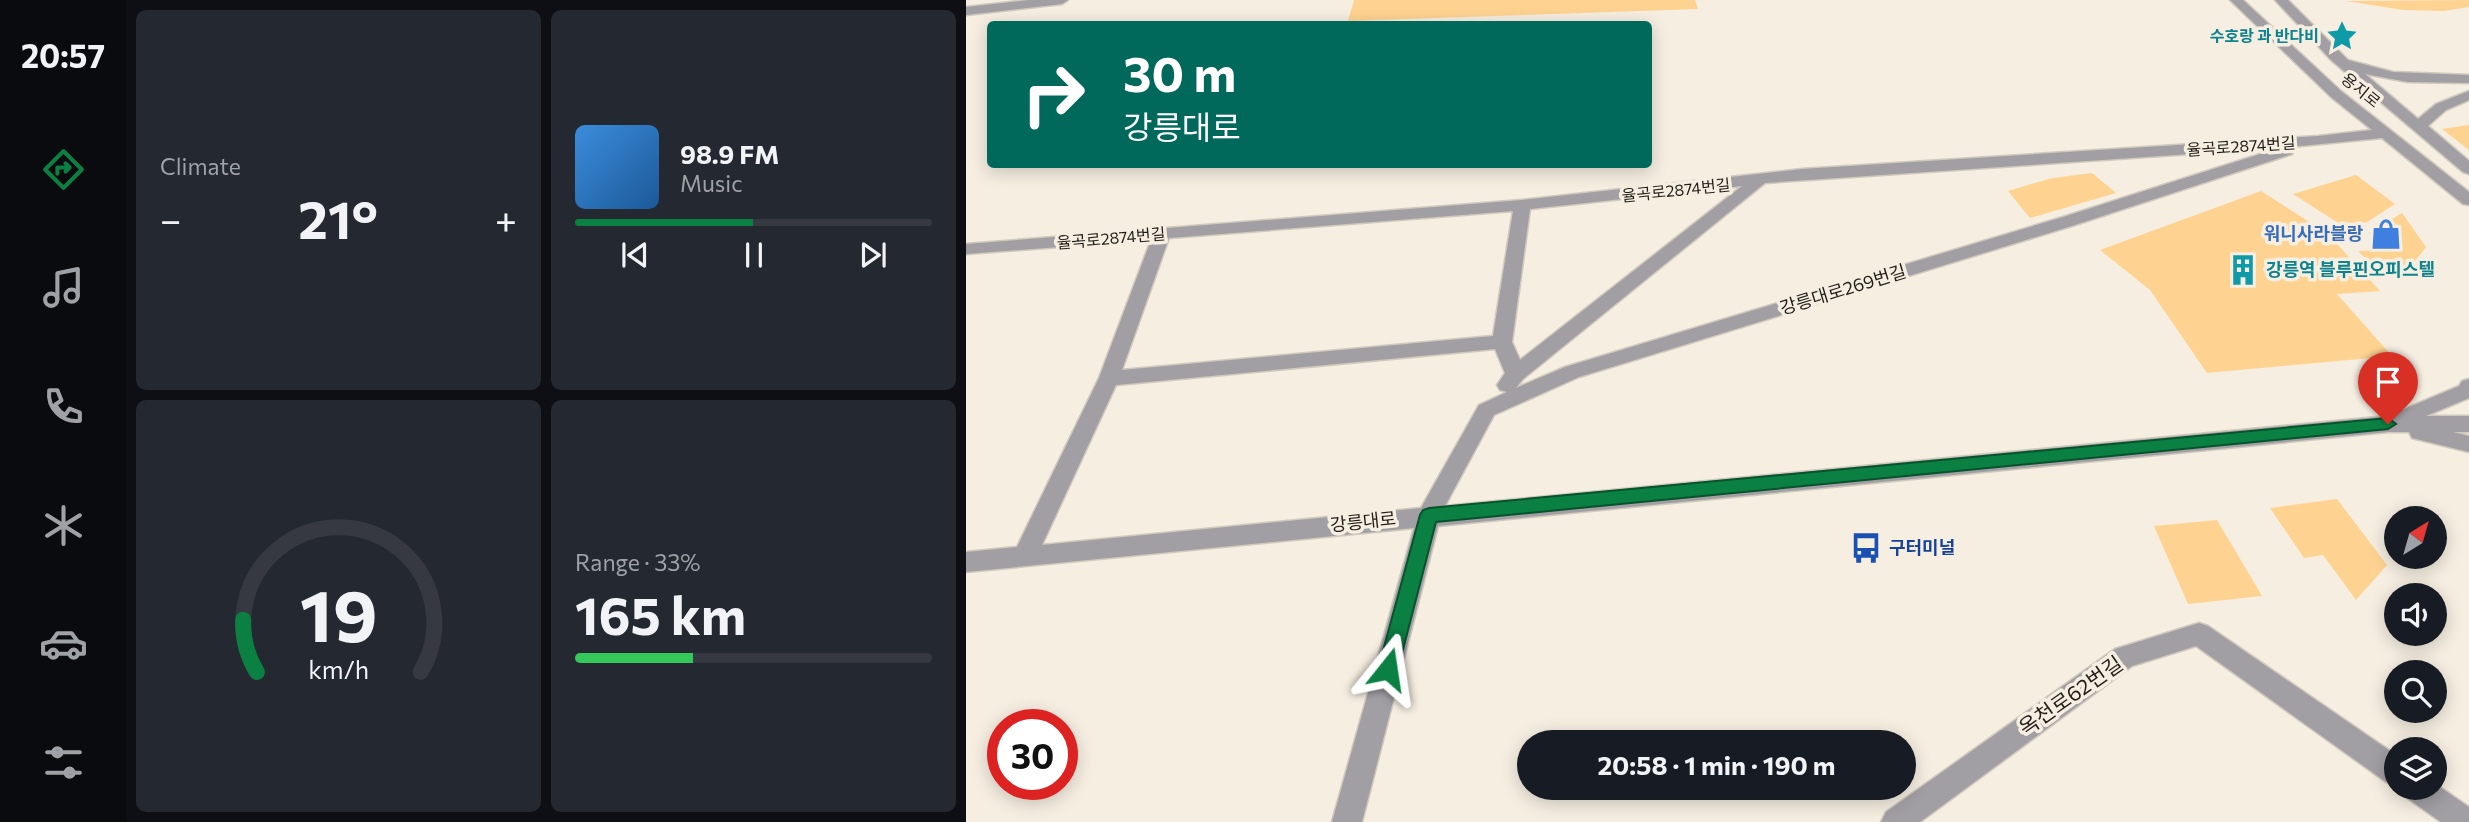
<!DOCTYPE html>
<html lang="en">
<head>
<meta charset="utf-8">
<style>
	:root { --surface:#171b24; --page:#242831; --text:#f1f3f6; --muted:#9ea1a6; --line:#363941; --accent:#0b8043 }
	body { margin:0; font-family:Commissioner,"Noto Sans KR",sans-serif; background:var(--page); color:var(--text); height:100vh; display:flex; flex-direction:column; font-size:26px; white-space:nowrap }
	* { box-sizing:border-box; margin:0 }
	p { font-size:23px; color:var(--muted) }
	.icon { flex:none; width:38px; height:38px; fill:none; stroke:currentColor; stroke-width:2; stroke-linecap:round; stroke-linejoin:round }
	.map { position:relative; flex:1; overflow:hidden }
	.side { display:flex; flex-direction:column; gap:10px; padding:10px; background:#0d0f14; width:840px }
	.side>* { flex:none }
	.top-card { position:absolute; left:21px; top:21px; width:665px; height:147px; border-radius:7px; box-shadow:0 4px 18px #0003; background:#00695c; color:#fff; overflow:hidden }
	.needle { width:46px; rotate:37deg }
	.fabs { position:absolute; left:1418px; top:506px; display:grid; gap:14px }
	.fabs a { display:grid; place-items:center; width:63px; height:63px; border-radius:50%; background:var(--surface); box-shadow:0 4px 18px #0003; font-size:35px }
	.speed { position:absolute; left:21px; top:709px; display:flex; gap:14px; font-size:35px; font-weight:700; text-align:center }
	.speed>* { display:grid; place-content:center; width:91px; height:91px; border-radius:50%; background:var(--surface); box-shadow:0 4px 18px #0003; line-height:1 }
	.speed .limit { border:10px solid #d22; background:#fff; color:#111 }
	.pin { position:absolute; display:grid; place-items:center; width:60px; height:60px; color:#fff; margin:-72px -30px; border-radius:50% 50% 50% 0; rotate:-45deg; box-shadow:0 0 7px #0007 }
	.pin .icon { rotate:45deg }
	.me { position:absolute; width:77px; margin:-38px; rotate:15deg; stroke-linejoin:round; filter:drop-shadow(0 0 5px #0008) }
	.turn { display:flex; align-items:center; gap:24px; height:147px; padding:0 21px; font-size:32px }
	.turn .icon { width:91px; height:91px; stroke-width:2.5 }
	.turn b { display:block; font-size:49px; line-height:60px }
	.big { font-size:52px; font-weight:700; line-height:1.1 }
	.side .widget { flex:1; display:flex; flex-direction:column; justify-content:center; gap:10px; min-width:0; padding:0 24px; border-radius:10px; background:var(--page) }
	.side .dial { align-items:center; gap:0 }
	.dial svg { height:182px; overflow:visible; fill:none; stroke:var(--line); stroke-width:7; stroke-linecap:round; text-anchor:middle }
	.dial text { fill:var(--text); stroke:none }
	.song { display:flex; align-items:center; gap:21px }
	.cover { width:84px; height:84px; border-radius:10px; background:linear-gradient(135deg,hsl(210 70% 55%),hsl(210 70% 35%)) }
	.played { height:7px; border-radius:4px; background:linear-gradient(90deg,var(--accent) 50%,var(--line) 50%) }
	.keys { display:flex; justify-content:space-around; direction:ltr }
	.heat { display:flex; justify-content:space-between; align-items:center; font-size:38px; direction:ltr }
	.charge { height:10px; border-radius:5px; background:linear-gradient(90deg,#34c759 33%,var(--line) 0) }
	.side .tiles { flex:1; display:grid; gap:10px; grid-template-columns:repeat(2,1fr) }
	.trip { position:absolute; left:551px; top:730px; width:399px; height:70px; border-radius:35px; background:var(--surface); box-shadow:0 4px 18px #0003; font-weight:700; line-height:70px; text-align:center }
	main { display:flex; flex:1; min-height:0 }
	.tab-bar { display:flex; flex-direction:column; width:126px; justify-content:space-around; align-items:center; background:#090b0e; color:var(--muted) }
	.tab-bar .icon { width:49px; height:49px }
	.tab-bar .selected { color:var(--accent) }
	.tab-bar b { font-size:32px; color:var(--text) }
	.map>svg:first-child { display:block }
</style>
</head>
<body>
<main>
<nav class="tab-bar">
<b>20:57</b>
<svg class="icon selected" aria-label="directions" viewBox="0 0 24 24"><path d="M12 3l9 9-9 9-9-9zM9 14v-3h6M13 9l2 2-2 2"/></svg>
<svg class="icon" aria-label="music" viewBox="0 0 24 24"><path d="M9 18V5l10-2v13"/><circle cx="6" cy="18" r="3"/><circle cx="16" cy="16" r="3"/></svg>
<svg class="icon" aria-label="phone" viewBox="0 0 24 24"><path d="M5 4h4l2 5-3 2q2 4 5 5l2-3 5 2v4C11 20 4 13 5 4z"/></svg>
<svg class="icon" aria-label="climate" viewBox="0 0 24 24"><path d="M12 3v18M4 7l16 10M4 17L20 7"/></svg>
<svg class="icon" aria-label="car" viewBox="0 0 24 24"><path d="M5 17H2v-5l4-1 3-4h7l3 4 3 1v5h-3M9 17h6M6 11h13"/><circle cx="7" cy="17" r="2"/><circle cx="17" cy="17" r="2"/></svg>
<svg class="icon" aria-label="filters" viewBox="0 0 24 24"><path d="M4 7h16M4 17h16"/><circle cx="9" cy="7" r="2"/><circle cx="15" cy="17" r="2"/></svg>
</nav>
<section class="side">
<div class="tiles">
<div class="widget"><p>Climate</p>
<div class="heat"><a>−</a><b class="big">21°</b><a>+</a></div>
</div>
<div class="widget">
<div class="song"><i class="cover"></i><div><b>98.9 FM</b><p>Music</p></div></div>
<div class="played"></div>
<div class="keys"><svg class="icon" aria-label="previous" viewBox="0 0 24 24"><path d="M18 5L8 12l10 7zM5 5v14"/></svg><svg class="icon" aria-label="pause" viewBox="0 0 24 24"><path d="M8 5v14M16 5v14"/></svg><svg class="icon" aria-label="next" viewBox="0 0 24 24"><path d="M6 5l10 7-10 7zM19 5v14"/></svg></div>
</div>
<div class="widget dial"><svg viewBox="0 0 100 80">
<path d="M14 69A42 42 0 1 1 86 69"/>
<path d="M14 69A42 42 0 0 1 8 46" stroke="#0b8043"/>
<text x="50" y="56" font-size="32" font-weight="700">19</text>
<text x="50" y="72" font-size="11">km/h</text>
</svg></div>
<div class="widget"><p>Range · 33%</p><b class="big">165 km</b><div class="charge"></div></div>
</div>
</section>
<div class="map">
<svg width="1503" height="822" viewBox="0 0 1503 822">
	<rect width="100%" height="100%" fill="#f6eee1"/>
	<g fill="#fed391">
		<polygon points="388,0 729,0 732,9 382,21"/>
		<polygon points="1503,0 1503,7 1478,11 1437,10 1380,1"/>
		<polygon points="1503,125 1503,150 1476,129"/>
		<polygon points="1126,173 1150,193 1064,218 1042,191 1086,178"/>
		<polygon points="1390,175 1429,204 1401,222 1380,228 1327,194"/>
		<polygon points="1295,191 1362,234 1414,291 1371,294 1426,356 1241,373 1184,290 1134,250"/>
		<polygon points="1436,213 1460,247 1442,270 1419,276 1392,251 1415,250 1403,233"/>
		<polygon points="1371,499 1421,565 1390,600 1357,555 1338,558 1304,508"/>
		<polygon points="1251,520 1296,596 1222,604 1188,526"/>
	</g>
	<g fill="none" stroke-linecap="round" stroke-linejoin="round">
		<defs>
			<g id="minor">
				<polygon points="63,0 102,0 96,4 0,15 0,7"/>
				<path d="M1264,0H1277L1375,91L1503,192V205L1497,204L1416,138L1325,147L1328,151L1326,154L1109,225L613,377L528,415L479,506L1422,416L1493,386L1496,381L1503,379V398L1460,416H1503V432H1487L1503,436V452L1446,438L1443,432H1422L472,526L396,822H366L448,528L0,572V552L51,547L133,378L185,240L0,254V244L556,200L836,169L1352,136L1406,130L1365,97ZM1313,148L1097,217L599,367L550,388L557,379L799,183ZM776,186L554,360L546,342L564,209ZM547,211L527,336L156,370L203,238ZM529,349L539,373L531,385L534,390L541,392L513,405L455,508L76,545L150,385Z"/>
				<polygon points="1309,0 1322,0 1382,60 1427,72 1503,75 1503,83 1442,82 1399,74 1452,119 1470,104 1503,91 1503,100 1480,110 1462,126 1503,161 1503,174 1497,172 1365,60"/>
				<polygon points="1233,623 1242,626 1430,755 1430,786 1420,782 1230,646 1166,666 954,822 915,822 920,812 1149,649"/>
				<polygon points="1468,783 1503,807 1503,822 1475,822 1441,798 1437,788 1468,788"/>
			</g>
		</defs>
		<use href="#minor" stroke="#d0c9bd" stroke-width="3"/>
		<use href="#minor" fill="#a19ea4" fill-rule="evenodd"/>
	</g>
	<polygon fill="#0b8043" stroke="#07532c" stroke-width="2" points="1422,418 1430,424 1422,429 470,522 432,669 429,675 422,678 415,675 412,669 454,515 457,510 463,508"/>
	<defs>
		<symbol id="sight-bare" viewBox="-9 -9 18 18"><path d="M0-6L1.8-2.2L6-1.7L2.9 1.2L3.7 5.4L0 3.3L-3.7 5.4L-2.9 1.2L-6-1.7L-1.8-2.2Z" fill="#0f9aa8" stroke="#f6eee1" stroke-width="2.5" paint-order="stroke"/></symbol>
		<symbol id="shop-bare" viewBox="-9 -9 18 18"><path d="M-5-2.5h2.3a2.7 3.5 0 0 1 5.4 0H5L5.5 6h-11ZM-1.5-2.5h3a1.5 2.3 0 0 0-3 0Z" fill="#3f7fe0" stroke="#f6eee1" stroke-width="2.5" paint-order="stroke"/></symbol>
		<symbol id="building-bare" viewBox="-9 -9 18 18"><path d="M-4-6H4V6H1V3H-1V6H-4ZM-2.5-4.3h1.7v1.8h-1.7ZM.8-4.3h1.7v1.8H.8ZM-2.5-1h1.7V.8h-1.7ZM.8-1h1.7V.8H.8Z" fill="#0f9aa8" stroke="#f6eee1" stroke-width="2.5" paint-order="stroke"/></symbol>
		<symbol id="bus-bare" viewBox="-9 -9 18 18"><path d="M-5-6H5V4H4V6H2V4H-2V6H-4V4H-5ZM-3.5-4V0h7V-4ZM-3.5 1.2v1.5H-2V1.2ZM2 1.2v1.5H3.5V1.2Z" fill="#1a4fb4" stroke="#f6eee1" stroke-width="2.5" paint-order="stroke"/></symbol>
	</defs>
	<g fill-rule="evenodd">
		<use href="#sight-bare" x="1354" y="14" width="44" height="44"/>
		<use href="#shop-bare" x="1398" y="212" width="44" height="44"/>
		<use href="#building-bare" x="1255" y="248" width="44" height="44"/>
		<use href="#bus-bare" x="878" y="526" width="44" height="44"/>
	</g>
	<g text-anchor="middle" stroke-width="7" stroke-linejoin="round" paint-order="stroke">
		<g font-size="16" font-weight="bold" fill="#0d838f" stroke="#f6eee1" text-anchor="end">
			<text x="1353" y="42">수호랑 과 반다비</text>
		</g>
		<g font-size="16" fill="#221f1a" stroke="#f6eee1">
			<text transform="translate(1395 90) rotate(39)" y="6">용지로</text>
			<text transform="translate(1275 146) rotate(-4)" y="6">율곡로2874번길</text>
			<text transform="translate(710 190) rotate(-6)" y="6">율곡로2874번길</text>
			<text transform="translate(145 238) rotate(-5)" y="6">율곡로2874번길</text>
		</g>
		<g font-size="18" font-weight="bold" fill="#366cbe" stroke="#f6eee1" text-anchor="end">
			<text x="1397" y="240">워니사라블랑</text>
		</g>
		<g font-size="18" font-weight="bold" fill="#0d838f" stroke="#f6eee1" text-anchor="start">
			<text x="1300" y="276">강릉역 블루핀오피스텔</text>
		</g>
		<g font-size="18" fill="#221f1a" stroke="#f6eee1">
			<text transform="translate(877 290) rotate(-17)" y="6">강릉대로269번길</text>
			<text transform="translate(397 522) rotate(-6)" y="6">강릉대로</text>
		</g>
		<g font-size="18" font-weight="bold" fill="#164399" stroke="#f6eee1" text-anchor="start">
			<text x="923" y="554">구터미널</text>
		</g>
		<g font-size="21" fill="#221f1a" stroke="#f6eee1">
			<text transform="translate(1105 696) rotate(-35)" y="7">옥천로62번길</text>
		</g>
	</g>
</svg>
<div class="fabs">
<a><svg class="needle" viewBox="-14 -14 28 28"><path d="M0-13l5 13h-10z" fill="#e53935"/><path d="M0 13l5-13h-10z" fill="#9ea1a6"/></svg></a>
<a><svg class="icon" aria-label="sound" viewBox="0 0 24 24"><path d="M4 9h4l5-4v14l-5-4H4zM17 9q2 3 0 6"/></svg></a>
<a><svg class="icon" aria-label="search" viewBox="0 0 24 24"><circle cx="10" cy="10" r="6"/><path d="M15 15l6 6"/></svg></a>
<a><svg class="icon" aria-label="layers" viewBox="0 0 24 24"><path d="M12 4l9 5-9 5-9-5zM3 14l9 5 9-5"/></svg></a>
</div>
<div class="speed"><div class="limit">30</div></div>
<div class="pin" style="left:1422px;top:424px;background:#d93025"><svg class="icon" aria-label="arrive" viewBox="0 0 24 24"><path d="M6 21V4h12l-3 4 3 4H6"/></svg></div>
<svg class="me" style="left:422px;top:669px" viewBox="-20 -20 40 40"><path d="M0-17L14 15 0 8-14 15z" fill="#0b8043" stroke="#fff" stroke-width="4"/></svg>
<div class="trip">20:58 · 1 min · 190 m</div>
<div class="top-card">
<div class="turn"><svg class="icon" aria-label="right" viewBox="0 0 24 24"><path d="M7 20v-9h11M14 6l5 5-5 5"/></svg><div><b>30 m</b>강릉대로</div></div>
</div>
</div>
</main>
</body>
</html>
